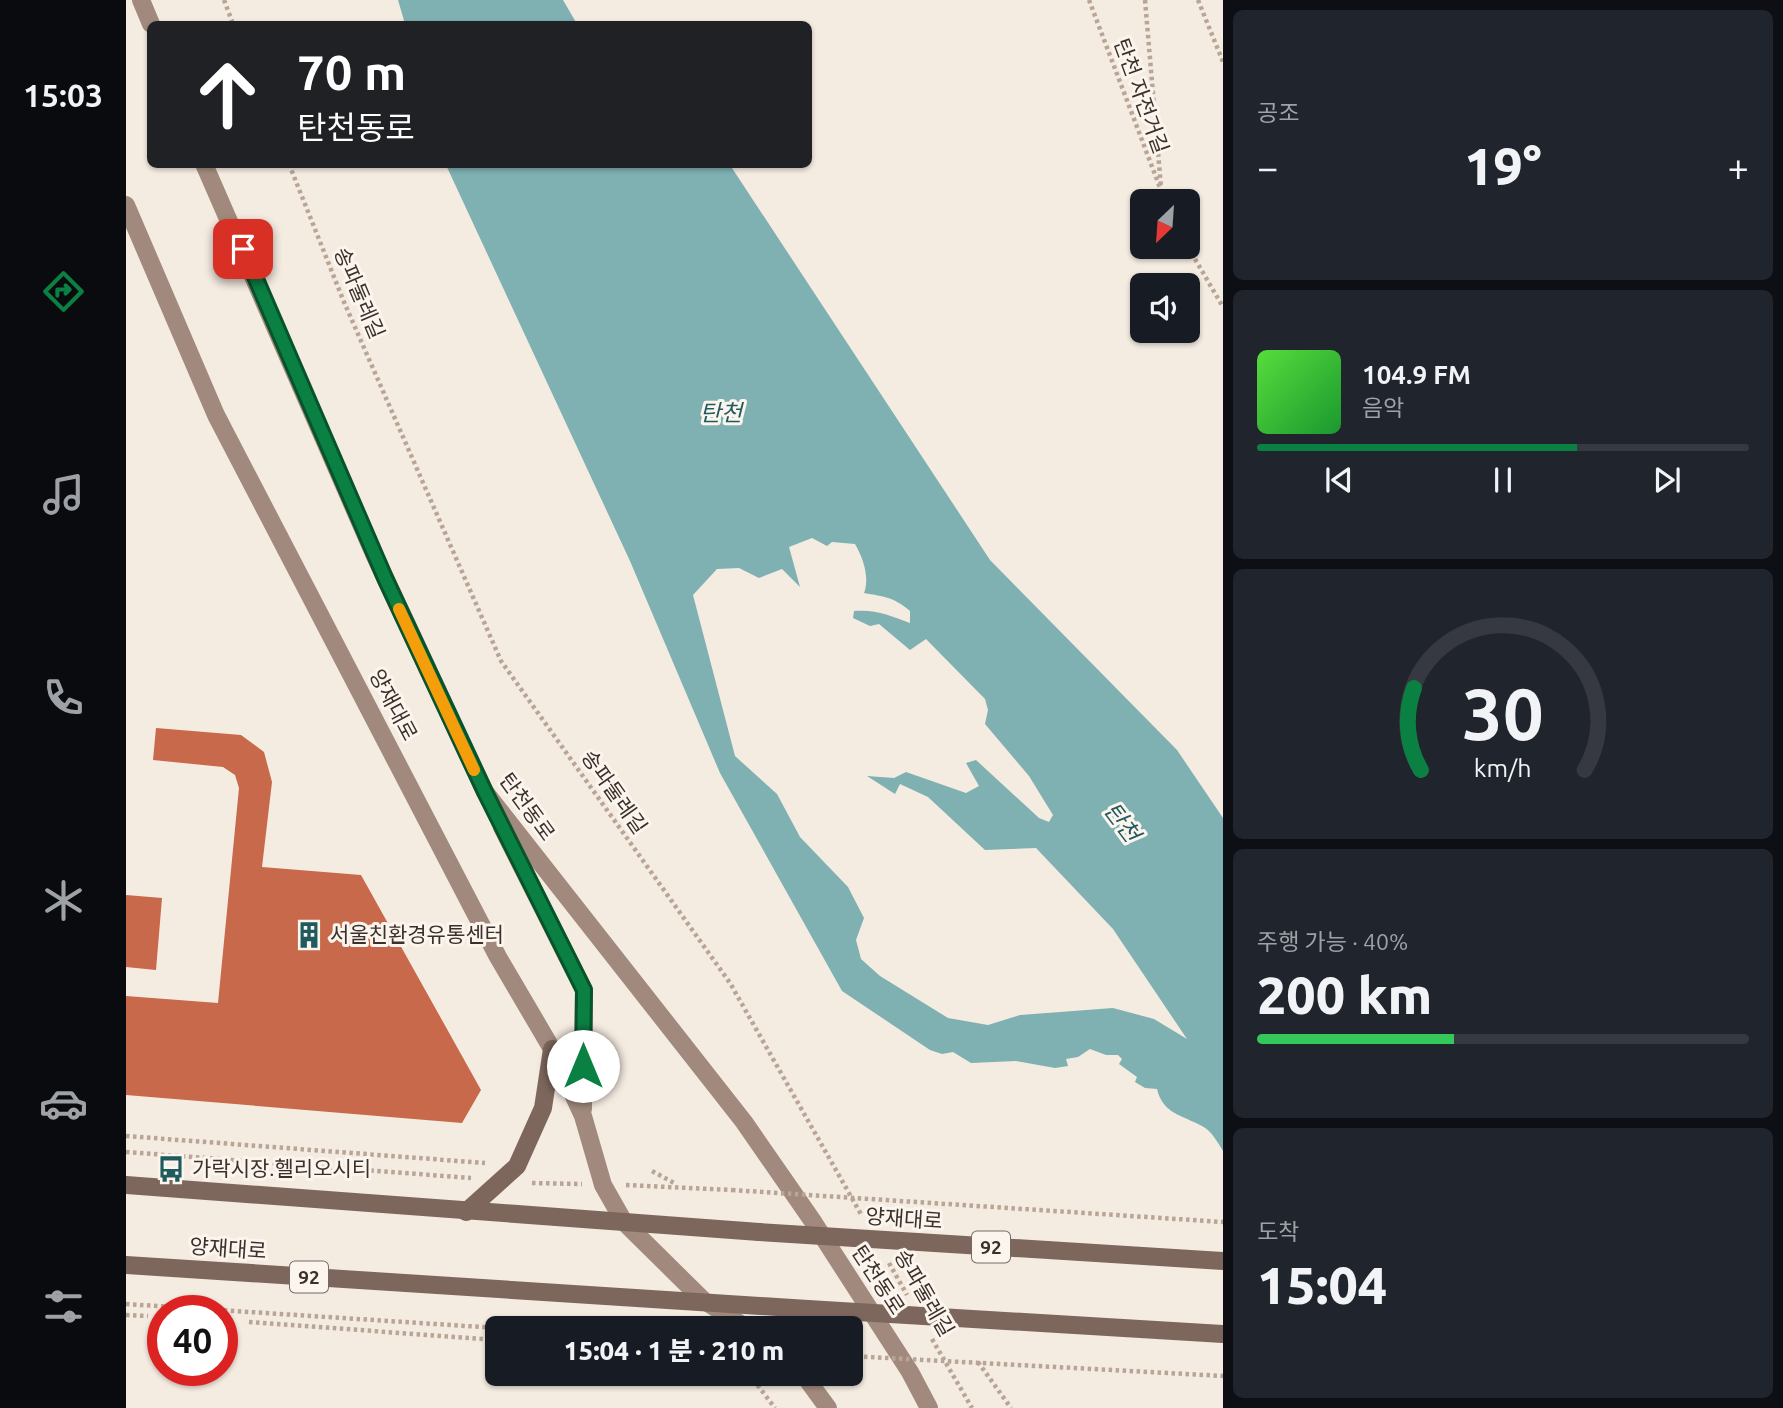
<!DOCTYPE html>
<html lang="ko">
<head>
<meta charset="utf-8">
<style>
	:root { --surface:#171b24; --page:#20242c; --text:#f1f3f6; --muted:#9ea1a6; --line:#363941; --accent:#0b8043 }
	body { margin:0; font-family:Ubuntu,"Noto Sans KR",sans-serif; background:var(--page); color:var(--text); height:100vh; display:flex; flex-direction:column; font-size:26px; white-space:nowrap }
	* { box-sizing:border-box; margin:0 }
	p { font-size:23px; color:var(--muted) }
	.icon { flex:none; width:38px; height:38px; fill:none; stroke:currentColor; stroke-width:2; stroke-linecap:round; stroke-linejoin:round }
	.map { position:relative; flex:1; overflow:hidden }
	.panel { display:flex; flex-direction:column; gap:10px; padding:10px; background:#0d0f14; width:560px }
	.panel>* { flex:none }
	.top-card { position:absolute; left:21px; top:21px; width:665px; height:147px; border-radius:10px; box-shadow:0 2px 5px #0004; background:#202124; color:#fff; overflow:hidden }
	.needle { width:46px; rotate:205deg }
	.controls { position:absolute; left:1004px; top:189px; display:grid; gap:14px }
	.controls a { display:grid; place-items:center; width:70px; height:70px; border-radius:10px; background:var(--surface); box-shadow:0 2px 5px #0004; font-size:35px }
	.speed { position:absolute; left:21px; top:1295px; display:flex; gap:14px; font-size:35px; font-weight:700; text-align:center }
	.speed>* { display:grid; place-content:center; width:91px; height:91px; border-radius:50%; background:var(--surface); box-shadow:0 2px 5px #0004; line-height:1 }
	.speed .limit { border:10px solid #d22; background:#fff; color:#111 }
	.pin { position:absolute; display:grid; place-items:center; width:60px; height:60px; color:#fff; margin:-30px; border-radius:14px; box-shadow:0 4px 10px #0006 }
	.me { position:absolute; width:77px; margin:-38px; rotate:0deg; stroke-linejoin:round; filter:drop-shadow(0 0 5px #0008) }
	.turn { display:flex; align-items:center; gap:24px; height:147px; padding:0 35px; font-size:32px }
	.turn .icon { width:91px; height:91px; stroke-width:2.5 }
	.turn b { display:block; font-size:49px; line-height:60px }
	.big { font-size:52px; font-weight:800; line-height:1.1 }
	.panel .card { flex:1; display:flex; flex-direction:column; justify-content:center; gap:10px; min-width:0; padding:0 24px; border-radius:10px; background:var(--page) }
	.panel .dial { align-items:center; gap:0 }
	.dial svg { height:182px; overflow:visible; fill:none; stroke:var(--line); stroke-width:7; stroke-linecap:round; text-anchor:middle }
	.dial text { fill:var(--text); stroke:none }
	.song { display:flex; align-items:center; gap:21px }
	.cover { width:84px; height:84px; border-radius:10px; background:linear-gradient(135deg,hsl(110 70% 55%),hsl(130 70% 35%)) }
	.played { height:7px; border-radius:4px; background:linear-gradient(90deg,var(--accent) 65%,var(--line) 65%) }
	.keys { display:flex; justify-content:space-around; direction:ltr }
	.heat { display:flex; justify-content:space-between; align-items:center; font-size:38px; direction:ltr }
	.charge { height:10px; border-radius:5px; background:linear-gradient(90deg,#34c759 40%,var(--line) 0) }
	.trip { position:absolute; left:359px; top:1316px; width:378px; height:70px; border-radius:10px; background:var(--surface); box-shadow:0 2px 5px #0004; font-weight:800; line-height:70px; text-align:center }
	main { display:flex; flex:1; min-height:0 }
	.menu { display:flex; flex-direction:column; width:126px; justify-content:space-around; align-items:center; background:#090b0e; color:var(--muted) }
	.menu .icon { width:49px; height:49px }
	.menu .on { color:var(--accent) }
	.menu b { font-size:32px; color:var(--text) }
	.map>svg:first-child { display:block }
</style>
</head>
<body>
<main>
<nav class="menu">
<b>15:03</b>
<svg class="icon on" aria-label="directions" viewBox="0 0 24 24"><path d="M12 3l9 9-9 9-9-9zM9 14v-3h6M13 9l2 2-2 2"/></svg>
<svg class="icon" aria-label="music" viewBox="0 0 24 24"><path d="M9 18V5l10-2v13"/><circle cx="6" cy="18" r="3"/><circle cx="16" cy="16" r="3"/></svg>
<svg class="icon" aria-label="phone" viewBox="0 0 24 24"><path d="M5 4h4l2 5-3 2q2 4 5 5l2-3 5 2v4C11 20 4 13 5 4z"/></svg>
<svg class="icon" aria-label="climate" viewBox="0 0 24 24"><path d="M12 3v18M4 7l16 10M4 17L20 7"/></svg>
<svg class="icon" aria-label="car" viewBox="0 0 24 24"><path d="M5 17H2v-5l4-1 3-4h7l3 4 3 1v5h-3M9 17h6M6 11h13"/><circle cx="7" cy="17" r="2"/><circle cx="17" cy="17" r="2"/></svg>
<svg class="icon" aria-label="filters" viewBox="0 0 24 24"><path d="M4 7h16M4 17h16"/><circle cx="9" cy="7" r="2"/><circle cx="15" cy="17" r="2"/></svg>
</nav>
<div class="map">
<svg width="1097" height="1408" viewBox="0 0 1097 1408">
	<rect width="100%" height="100%" fill="#f4ebe1"/>
	<g fill="#7fb0b2" fill-rule="evenodd">
		<polygon points="272,0 437,0 451,24 279,24"/>
		<path d="M320,165H604L864,560L1051,750L1097,818V1151C1092,1143 1085,1130 1076,1126C1056,1115 1037,1114 1031,1089L1019,1088L1009,1082L1011,1077L993,1064L996,1059L992,1055H980L964,1049L952,1057L940,1059L942,1066L929,1068L890,1061L845,1063L827,1052L816,1054L804,1050L716,991L594,773L504,561ZM686,538L701,546L706,542L729,544C737,558 744,577 738,593C759,597 766,596 784,611V623C765,616 750,609 728,611L727,618L744,626L753,624L784,650L800,639L859,699L862,710L859,724L903,776L927,815L923,822L913,818L850,760L840,763L853,786L840,793L780,772L768,778L741,776L769,794L774,784L802,797L859,850L910,848L987,929L1061,1039L1028,1019L987,1008L894,1015L862,1025L822,1018L754,976L735,959L730,940L738,918L722,887L674,837L651,794L609,756L567,595L591,569L613,568L633,578L656,569L674,587L663,547Z"/>
	</g>
	<g fill="#c8694b">
		<polygon points="30,728 115,735 138,752 146,782 136,867 235,875 355,1090 336,1123 0,1095 0,996 92,1003 113,788 109,775 97,767 27,760"/>
		<polygon points="0,895 36,898 30,970 0,967"/>
	</g>
	<g fill="none" stroke-linecap="round" stroke-linejoin="round">
		<g stroke="#b9a596" stroke-width="4.5" stroke-dasharray="3.5 3.5" stroke-linecap="butt">
			<polyline points="98,0 107,24"/>
			<polyline points="963,0 1039,201"/>
			<polyline points="1019,0 1035,187"/>
			<polyline points="1072,0 1097,62"/>
			<polyline points="163,164 218,302 375,661 604,983 736,1216"/>
			<polyline points="1062,247 1097,307"/>
			<polyline points="0,1136 359,1163"/>
			<polyline points="0,1152 345,1178"/>
			<polyline points="526,1171 550,1184"/>
			<polyline points="406,1183 456,1184"/>
			<polyline points="500,1185 606,1190"/>
			<polyline points="763,1263 781,1295"/>
			<polyline points="0,1304 371,1328"/>
			<polyline points="0,1315 22,1316"/>
			<polyline points="123,1322 371,1340"/>
			<polyline points="806,1339 846,1408"/>
			<polyline points="852,1362 885,1408"/>
			<polyline points="623,1374 649,1408"/>
		</g>
		<g stroke="#a18a7d" stroke-width="18">
			<polyline points="15,0 25,24"/>
			<polyline points="78,164 248,554 359,792 618,1122 688,1223 784,1372 803,1408"/>
			<polyline points="0,205 90,415 372,957 426,1049 457,1116 477,1185 498,1222 577,1300 621,1328"/>
			<polyline points="376,827 458,990 457,1109"/>
			<polyline points="677,1374 702,1408"/>
		</g>
		<g stroke="#7d675c" stroke-width="18">
			<polyline points="0,1185 633,1232"/>
			<polyline points="340,1212 391,1166 417,1108 426,1049"/>
			<polyline points="0,1265 682,1309"/>
		</g>
		<g stroke="#b9a596" stroke-width="4.5" stroke-dasharray="3.5 3.5" stroke-linecap="butt">
			<polyline points="606,1190 1097,1222"/>
			<polyline points="724,1356 1097,1376"/>
		</g>
		<g stroke="#7d675c" stroke-width="18">
			<polyline points="633,1232 1097,1261"/>
			<polyline points="682,1309 1097,1334"/>
		</g>
	</g>
	<g fill="none" stroke-linecap="round" stroke-linejoin="round">
		<defs>
			<polyline id="route" points="117,249 259,578 359,792 458,990 457,1066"/>
		</defs>
		<use href="#route" stroke="#07532c" stroke-width="18"/>
		<use href="#route" stroke="#0b8043" stroke-width="12"/>
		<polyline stroke="#f59e0b" stroke-width="12" points="273,609 348,770"/>
	</g>
	<defs>
		<symbol id="building-bare" viewBox="-9 -9 18 18"><path d="M-4-6H4V6H1V3H-1V6H-4ZM-2.5-4.3h1.7v1.8h-1.7ZM.8-4.3h1.7v1.8H.8ZM-2.5-1h1.7V.8h-1.7ZM.8-1h1.7V.8H.8Z" fill="#1f5a5e" stroke="#fbf5ee" stroke-width="2.5" paint-order="stroke"/></symbol>
		<symbol id="bus-bare" viewBox="-9 -9 18 18"><path d="M-5-6H5V4H4V6H2V4H-2V6H-4V4H-5ZM-3.5-4V0h7V-4ZM-3.5 1.2v1.5H-2V1.2ZM2 1.2v1.5H3.5V1.2Z" fill="#1f5a5e" stroke="#fbf5ee" stroke-width="2.5" paint-order="stroke"/></symbol>
	</defs>
	<g fill-rule="evenodd">
		<use href="#building-bare" x="164" y="916" width="38" height="38"/>
		<use href="#bus-bare" x="26" y="1150" width="38" height="38"/>
	</g>
	<g text-anchor="middle" stroke-width="6" stroke-linejoin="round" paint-order="stroke">
		<g fill="#fbf5ee" stroke="#756b66" stroke-width="2">
			<rect x="846" y="1231.5" width="38" height="31" rx="5"/>
			<rect x="164" y="1261.5" width="38" height="31" rx="5"/>
		</g>
		<g font-size="19" font-weight="bold" fill="#3b302b">
			<text x="865" y="1254">92</text>
			<text x="183" y="1284">92</text>
		</g>
		<g font-size="21" fill="#3b302b" stroke="#fbf5ee">
			<text transform="translate(1015 96) rotate(70)" y="7">탄천 자전거길</text>
			<text transform="translate(233 293) rotate(67)" y="7">송파둘레길</text>
			<text transform="translate(267 705) rotate(62)" y="7">양재대로</text>
			<text transform="translate(488 792) rotate(55)" y="7">송파둘레길</text>
			<text transform="translate(401 807) rotate(54)" y="7">탄천동로</text>
			<text transform="translate(778 1219) rotate(4)" y="7">양재대로</text>
			<text transform="translate(102 1249) rotate(4)" y="7">양재대로</text>
			<text transform="translate(752 1280) rotate(57)" y="7">탄천동로</text>
			<text transform="translate(798 1293) rotate(60)" y="7">송파둘레길</text>
		</g>
		<g font-size="21" fill="#3b302b" stroke="#fbf5ee" text-anchor="start">
			<text x="204" y="942">서울친환경유통센터</text>
			<text x="66" y="1176">가락시장.헬리오시티</text>
		</g>
		<g font-size="23" font-style="italic" fill="#1f5a5e" stroke="#fbf5ee">
			<text x="595" y="421">탄천</text>
			<text transform="translate(996 822) rotate(53)" y="8">탄천</text>
		</g>
	</g>
</svg>
<div class="controls">
<a><svg class="needle" viewBox="-14 -14 28 28"><path d="M0-13l5 13h-10z" fill="#e53935"/><path d="M0 13l5-13h-10z" fill="#9ea1a6"/></svg></a>
<a><svg class="icon" aria-label="sound" viewBox="0 0 24 24"><path d="M4 9h4l5-4v14l-5-4H4zM17 9q2 3 0 6"/></svg></a>
</div>
<div class="speed"><div class="limit">40</div></div>
<div class="pin" style="left:117px;top:249px;background:#d93025"><svg class="icon" aria-label="arrive" viewBox="0 0 24 24"><path d="M6 21V4h12l-3 4 3 4H6"/></svg></div>
<svg class="me" style="left:457px;top:1066px" viewBox="-20 -20 40 40"><circle r="19" fill="#fff"/><path d="M0-13L10 11 0 6-10 11z" fill="#0b8043"/></svg>
<div class="trip">15:04 · 1 분 · 210 m</div>
<div class="top-card">
<div class="turn"><svg class="icon" aria-label="ahead" viewBox="0 0 24 24"><path d="M12 20V5M6 11l6-6 6 6"/></svg><div><b>70 m</b>탄천동로</div></div>
</div>
</div>
<section class="panel">
<div class="card"><p>공조</p>
<div class="heat"><a>−</a><b class="big">19°</b><a>+</a></div>
</div>
<div class="card">
<div class="song"><i class="cover"></i><div><b>104.9 FM</b><p>음악</p></div></div>
<div class="played"></div>
<div class="keys"><svg class="icon" aria-label="previous" viewBox="0 0 24 24"><path d="M18 5L8 12l10 7zM5 5v14"/></svg><svg class="icon" aria-label="pause" viewBox="0 0 24 24"><path d="M8 5v14M16 5v14"/></svg><svg class="icon" aria-label="next" viewBox="0 0 24 24"><path d="M6 5l10 7-10 7zM19 5v14"/></svg></div>
</div>
<div class="card dial"><svg viewBox="0 0 100 80">
<path d="M14 69A42 42 0 1 1 86 69"/>
<path d="M14 69A42 42 0 0 1 11 33" stroke="#0b8043"/>
<text x="50" y="56" font-size="32" font-weight="700">30</text>
<text x="50" y="72" font-size="11">km/h</text>
</svg></div>
<div class="card"><p>주행 가능 · 40%</p><b class="big">200 km</b><div class="charge"></div></div>
<div class="card"><p>도착</p><b class="big">15:04</b></div>
</section>
</main>
</body>
</html>
